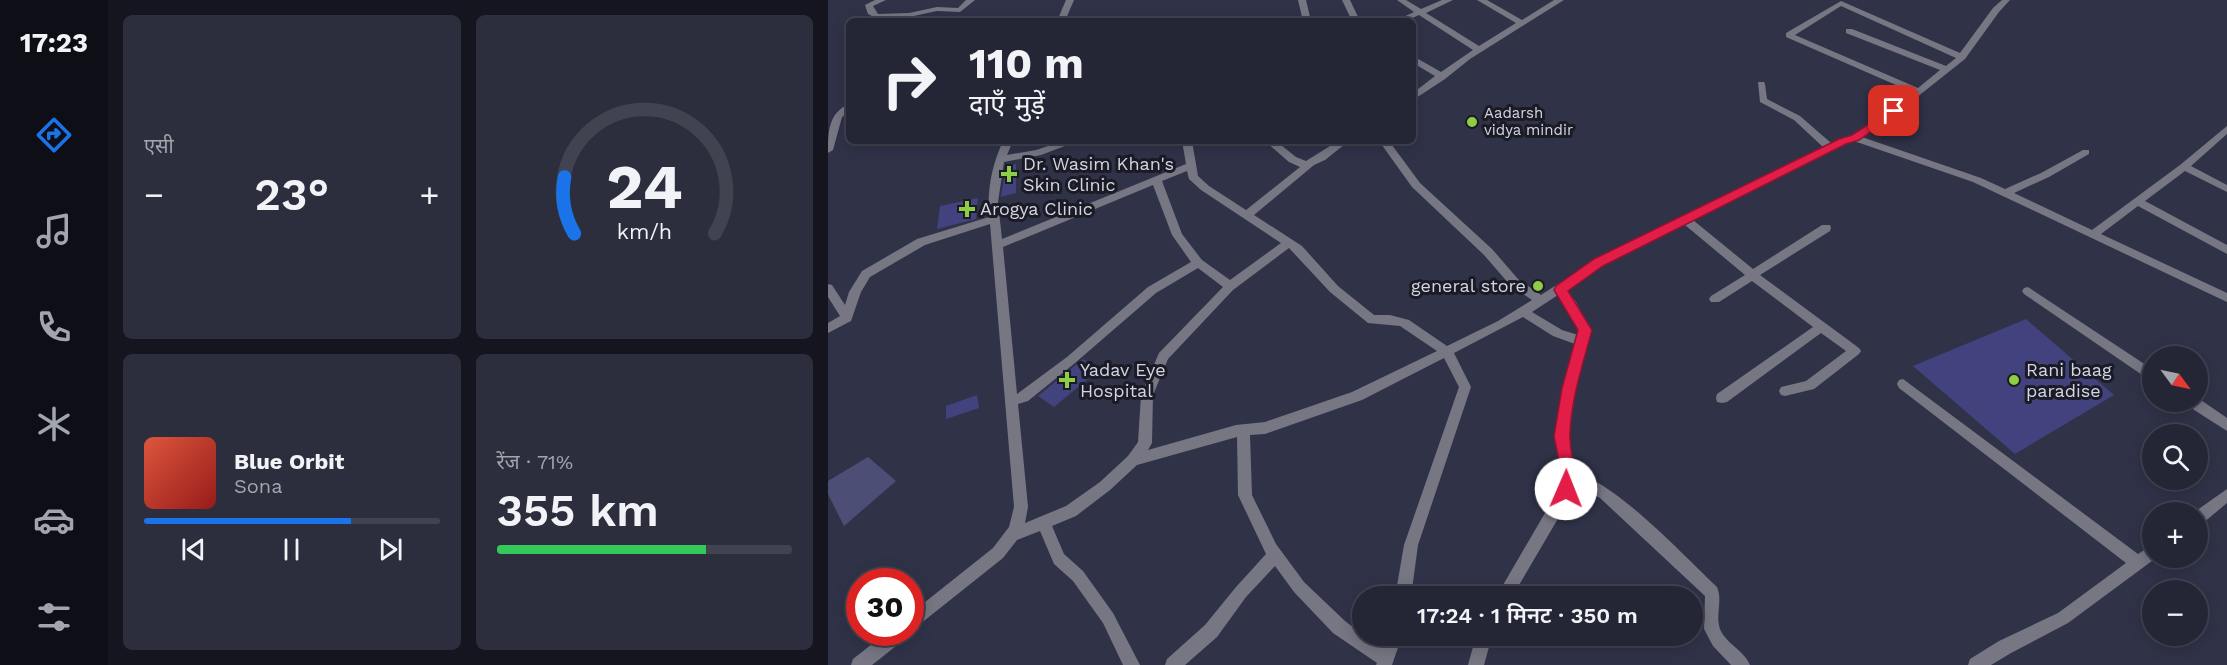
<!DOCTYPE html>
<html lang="hi">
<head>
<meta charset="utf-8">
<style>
	:root { --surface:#242636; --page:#2c2e3e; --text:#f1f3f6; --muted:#a3a5ad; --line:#414351; --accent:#1a73e8 }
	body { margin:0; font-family:"Work Sans","Noto Sans Devanagari",sans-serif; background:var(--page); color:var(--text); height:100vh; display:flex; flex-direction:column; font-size:22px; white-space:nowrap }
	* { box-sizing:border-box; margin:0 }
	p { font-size:20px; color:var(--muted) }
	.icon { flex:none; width:33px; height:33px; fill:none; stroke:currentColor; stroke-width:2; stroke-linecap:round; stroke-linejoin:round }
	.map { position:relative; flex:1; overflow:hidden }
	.drawer { display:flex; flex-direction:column; gap:15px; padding:15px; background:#14151e; width:720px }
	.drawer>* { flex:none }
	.banner { position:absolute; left:18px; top:18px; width:570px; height:126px; border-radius:9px; box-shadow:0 3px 15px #0003,0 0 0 2px var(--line); background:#242636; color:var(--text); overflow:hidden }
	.needle { width:39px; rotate:123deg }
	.fabs { position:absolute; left:1314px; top:346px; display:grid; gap:12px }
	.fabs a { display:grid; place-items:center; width:66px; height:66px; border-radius:50%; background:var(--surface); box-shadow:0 3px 15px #0003,0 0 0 2px var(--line); font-size:30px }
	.speed { position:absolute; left:18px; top:568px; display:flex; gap:12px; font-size:30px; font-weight:700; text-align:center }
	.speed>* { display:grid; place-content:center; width:78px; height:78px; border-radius:50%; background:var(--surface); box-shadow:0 3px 15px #0003,0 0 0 2px var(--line); line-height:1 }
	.speed .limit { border:9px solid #d22; background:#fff; color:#111 }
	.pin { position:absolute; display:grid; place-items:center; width:51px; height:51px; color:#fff; margin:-26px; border-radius:12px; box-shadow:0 3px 9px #0006 }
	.me { position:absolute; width:66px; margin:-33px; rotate:1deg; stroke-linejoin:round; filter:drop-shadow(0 0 4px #0008) }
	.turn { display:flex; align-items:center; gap:21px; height:126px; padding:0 24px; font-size:27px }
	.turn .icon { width:78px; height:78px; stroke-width:2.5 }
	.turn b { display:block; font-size:42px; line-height:51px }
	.big { font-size:45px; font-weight:600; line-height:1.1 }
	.drawer .widget { flex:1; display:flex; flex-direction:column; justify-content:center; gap:9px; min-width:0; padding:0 21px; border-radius:9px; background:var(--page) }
	.drawer .dial { align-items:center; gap:0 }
	.dial svg { height:156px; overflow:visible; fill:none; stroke:var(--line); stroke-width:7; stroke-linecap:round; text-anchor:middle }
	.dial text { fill:var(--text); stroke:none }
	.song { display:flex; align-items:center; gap:18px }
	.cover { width:72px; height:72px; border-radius:9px; background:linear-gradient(135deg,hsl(10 70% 55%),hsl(0 70% 35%)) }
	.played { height:6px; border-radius:3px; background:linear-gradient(90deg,var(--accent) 70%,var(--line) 70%) }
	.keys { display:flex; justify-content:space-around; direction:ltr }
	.heat { display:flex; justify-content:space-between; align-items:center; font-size:33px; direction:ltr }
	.charge { height:9px; border-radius:4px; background:linear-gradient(90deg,#34c759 71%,var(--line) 0) }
	.drawer .tiles { flex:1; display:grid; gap:15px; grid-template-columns:repeat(2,1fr) }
	.trip { position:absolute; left:524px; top:586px; width:351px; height:60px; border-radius:30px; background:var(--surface); box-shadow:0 3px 15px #0003,0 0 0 2px var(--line); font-weight:600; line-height:60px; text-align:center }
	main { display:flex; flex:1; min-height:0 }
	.menu { display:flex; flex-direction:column; width:108px; justify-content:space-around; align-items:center; background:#0e0f16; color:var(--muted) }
	.menu .icon { width:42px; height:42px }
	.menu .current { color:var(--accent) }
	.menu b { font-size:27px; color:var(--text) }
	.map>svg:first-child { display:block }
</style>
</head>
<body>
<main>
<nav class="menu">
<b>17:23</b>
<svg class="icon current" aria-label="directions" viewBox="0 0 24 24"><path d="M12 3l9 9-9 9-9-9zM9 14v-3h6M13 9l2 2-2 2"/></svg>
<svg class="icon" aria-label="music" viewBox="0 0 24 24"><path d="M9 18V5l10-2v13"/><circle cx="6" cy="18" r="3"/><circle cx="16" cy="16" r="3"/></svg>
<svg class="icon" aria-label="phone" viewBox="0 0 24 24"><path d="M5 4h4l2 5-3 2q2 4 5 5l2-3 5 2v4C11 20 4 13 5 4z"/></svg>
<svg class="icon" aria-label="climate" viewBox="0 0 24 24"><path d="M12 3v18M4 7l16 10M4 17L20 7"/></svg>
<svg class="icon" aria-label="car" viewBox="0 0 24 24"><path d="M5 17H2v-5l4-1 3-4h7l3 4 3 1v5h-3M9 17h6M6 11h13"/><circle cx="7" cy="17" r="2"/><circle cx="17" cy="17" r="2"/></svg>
<svg class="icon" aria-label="filters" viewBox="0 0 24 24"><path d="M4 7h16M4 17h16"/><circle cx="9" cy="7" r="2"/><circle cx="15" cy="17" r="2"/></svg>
</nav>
<section class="drawer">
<div class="tiles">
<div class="widget"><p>एसी</p>
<div class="heat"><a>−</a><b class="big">23°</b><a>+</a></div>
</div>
<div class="widget dial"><svg viewBox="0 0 100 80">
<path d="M14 69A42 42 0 1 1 86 69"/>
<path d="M14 69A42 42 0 0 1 9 40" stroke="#1a73e8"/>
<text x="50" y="56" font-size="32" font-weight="700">24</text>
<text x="50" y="72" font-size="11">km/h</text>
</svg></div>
<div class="widget">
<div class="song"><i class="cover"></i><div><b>Blue Orbit</b><p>Sona</p></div></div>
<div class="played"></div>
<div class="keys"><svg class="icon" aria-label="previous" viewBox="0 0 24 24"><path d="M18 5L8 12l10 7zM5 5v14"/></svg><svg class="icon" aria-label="pause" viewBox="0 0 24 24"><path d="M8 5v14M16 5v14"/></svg><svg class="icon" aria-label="next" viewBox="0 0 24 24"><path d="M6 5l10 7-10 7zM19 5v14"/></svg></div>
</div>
<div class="widget"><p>रेंज · 71%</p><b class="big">355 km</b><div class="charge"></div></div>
</div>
</section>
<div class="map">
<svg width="1399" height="665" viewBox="0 0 1399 665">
	<rect width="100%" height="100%" fill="#303248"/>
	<polygon fill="#4c4e76" points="40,457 68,481 16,526 0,494 0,481"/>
	<g fill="#42427e">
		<polygon points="188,164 188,193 173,197 178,166"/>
		<polygon points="150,198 148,219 109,229 112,206"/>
		<polygon points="1198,319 1286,395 1187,454 1085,366"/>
		<polygon points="255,359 271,370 226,407 210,396"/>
		<polygon points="149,395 151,408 118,419 118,406"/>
	</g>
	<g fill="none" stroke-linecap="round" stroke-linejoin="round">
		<g fill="#767783" fill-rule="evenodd">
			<polygon points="47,0 58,0 45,6 50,14 81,13 109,7 130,8 138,0 147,0 132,12 109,11 81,17 48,18 40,14 37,5"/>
			<polygon points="238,0 246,0 237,21 229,21"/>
			<polygon points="470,0 478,0 483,21 475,21"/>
			<polygon points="514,0 522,0 532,21 524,21"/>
			<polygon points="569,0 578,0 593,9 614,0 625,0 598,13 651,46 688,23 649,0 659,0 694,20 726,0 736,0 642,59 617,79 585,100 585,93 607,76 585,63 585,56 613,72 645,50 591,15 578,21 567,21 586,12"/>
			<path d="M1174,0H1182L1171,12L1137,59L1069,113L1034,137L1153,178L1177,189L1213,173L1255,150H1261V154L1221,177L1186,193L1264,230L1352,165L1399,126V134L1363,166L1399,185V192L1357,171L1317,201L1399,245V254L1310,206L1273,234L1399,293V302L1145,182L1026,141L1018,143L865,220L925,269L994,225H1002L1003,228L1002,231L932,275L1031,348L1033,351L1031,354L986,389L957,396L953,395L951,391L953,387L978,381L1018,351L993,333L899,402L894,403L889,402L888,398L889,394L985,327L924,281L891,302H883L881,299L883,296L917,275L857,225L775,266L739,290L748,302L763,330L748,388L741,436L745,472C788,482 855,555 889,587C895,601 887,615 892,629C898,644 916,650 922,665H903L885,646L876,629L877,596L772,498L753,487L745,485L738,505L684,597H668L731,489V461L727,436L736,388L747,344L725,336L695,317L626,353L643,387L590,545L583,597H567L576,545L631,387L616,358L534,400L437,434L422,435L424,495L448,544L476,582L517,621L534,634V636H537L554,648L558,636H574L564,665H548L549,663L505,633L466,592L447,566L418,597L389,637L357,665H337L339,659L377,625L408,587L438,554L410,495L409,437L309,465L282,490L248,516L224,526L236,554L255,571L285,613L312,665H295L275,623L245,581L226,564L212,531L189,540L175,558L82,632V614L165,548L181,527L186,507L162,224L97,245L42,277L33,292L23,321L0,333V323L12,316L0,297V284L4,285L17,305L21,292L34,271L89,239L161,217C159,189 164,165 175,141H185L179,155L208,150L235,141H250L213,155L176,162L170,202L174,239L358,164L354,141H364L370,176L381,186L418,210L472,167L461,162L437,141H448L468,157L478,161L510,141H521L497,160L486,165L426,215L474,246L510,286L546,315H562L581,320L619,346L670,321L704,300L682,285L656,255L584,187L551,141H561L592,183L664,249L690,279L713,295L767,260L995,147L966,120L932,102L930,82H936L937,84L939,99L972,116L1003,143L1024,136L1084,92L958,37V33L1013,1L1132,53L1165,8ZM1013,6L1128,58L1118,66L1024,29H1018V33L1112,70L1090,88L967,35ZM359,171L361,179L373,190L453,243L402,280L374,260L354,234L334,181ZM325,185L344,235L363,262L320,287L239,357L189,394L175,247ZM461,248L502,292L540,323L572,326L609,351L524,392L437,422L408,425L320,450L324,443L325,395L340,359L405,290ZM370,268L395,287L331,353L313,395L310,442L300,456L272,482L238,506L197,523L200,507L190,404L200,401L247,363L328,293ZM730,295L740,308L751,330L750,335L734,330L704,312Z"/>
			<path d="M21,104V112L14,117L5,150L0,153C0,133 0,113 21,104Z"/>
			<polygon points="1200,287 1324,369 1324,380 1320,379 1196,294 1194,291 1196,288"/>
			<polygon points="1075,379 1310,554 1324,545 1324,558 1328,558 1240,623 1183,653 1163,665 1140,665 1142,659 1171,641 1230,613 1298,563 1071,388 1069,384 1071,380"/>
			<polygon points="1370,398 1399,418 1399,431 1360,406 1359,402 1370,402"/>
			<polygon points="1399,489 1399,503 1375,523 1370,524 1370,513 1365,513"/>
			<polygon points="58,633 79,633 77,639 44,665 23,665 25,659"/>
			<polygon points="648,636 664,636 656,665 640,665"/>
		</g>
	</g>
	<path fill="#e11d48" stroke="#92132f" stroke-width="1.5" d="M1066,108L1072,111L1070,113L1031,140L1018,144L775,266L740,291L764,330C755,364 743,399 742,434C741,454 752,475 743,494L738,496L732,494L730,489L731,461L726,436L734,388L750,330L726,290L728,286L766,259L1011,139L1024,135Z"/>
	<g fill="#8dce44" stroke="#1a1b25" stroke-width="2">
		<circle cx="644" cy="122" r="6"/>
		<path d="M178 165h6v6h6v6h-6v6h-6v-6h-6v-6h6z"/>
		<path d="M136 200h6v6h6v6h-6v6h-6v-6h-6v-6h6z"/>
		<circle cx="710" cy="286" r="6"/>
		<path d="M236 371h6v6h6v6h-6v6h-6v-6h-6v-6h6z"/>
		<circle cx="1186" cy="380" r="6"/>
	</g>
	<g text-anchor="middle" stroke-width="6" stroke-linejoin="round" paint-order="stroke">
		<g font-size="15" fill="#d4d5e4" stroke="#1a1b25" text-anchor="start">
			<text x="656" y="118">Aadarsh<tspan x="656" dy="17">vidya mindir</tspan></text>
		</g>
		<g font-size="18" fill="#d4d5e4" stroke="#1a1b25" text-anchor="start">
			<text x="195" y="170">Dr. Wasim Khan's<tspan x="195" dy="21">Skin Clinic</tspan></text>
			<text x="152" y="215">Arogya Clinic</text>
			<text x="698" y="292" text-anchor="end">general store</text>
			<text x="252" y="376">Yadav Eye<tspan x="252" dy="21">Hospital</tspan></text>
			<text x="1198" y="376">Rani baag<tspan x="1198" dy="21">paradise</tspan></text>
		</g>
	</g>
</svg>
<div class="fabs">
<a><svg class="needle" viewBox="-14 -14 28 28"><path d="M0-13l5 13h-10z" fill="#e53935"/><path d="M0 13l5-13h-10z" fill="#a3a5ad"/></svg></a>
<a><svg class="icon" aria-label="search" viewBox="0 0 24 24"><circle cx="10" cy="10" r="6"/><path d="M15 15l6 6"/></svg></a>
<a>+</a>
<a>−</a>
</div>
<div class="speed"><div class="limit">30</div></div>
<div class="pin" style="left:1066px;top:111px;background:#d93025"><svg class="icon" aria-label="arrive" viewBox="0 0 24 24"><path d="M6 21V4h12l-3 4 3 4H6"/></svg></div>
<svg class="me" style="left:738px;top:489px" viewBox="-20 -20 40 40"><circle r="19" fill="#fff"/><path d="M0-13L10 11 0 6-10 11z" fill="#e11d48"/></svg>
<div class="trip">17:24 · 1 मिनट · 350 m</div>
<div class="banner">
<div class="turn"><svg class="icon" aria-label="right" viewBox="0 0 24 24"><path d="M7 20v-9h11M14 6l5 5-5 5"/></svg><div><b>110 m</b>दाएँ मुड़ें</div></div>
</div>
</div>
</main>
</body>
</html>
